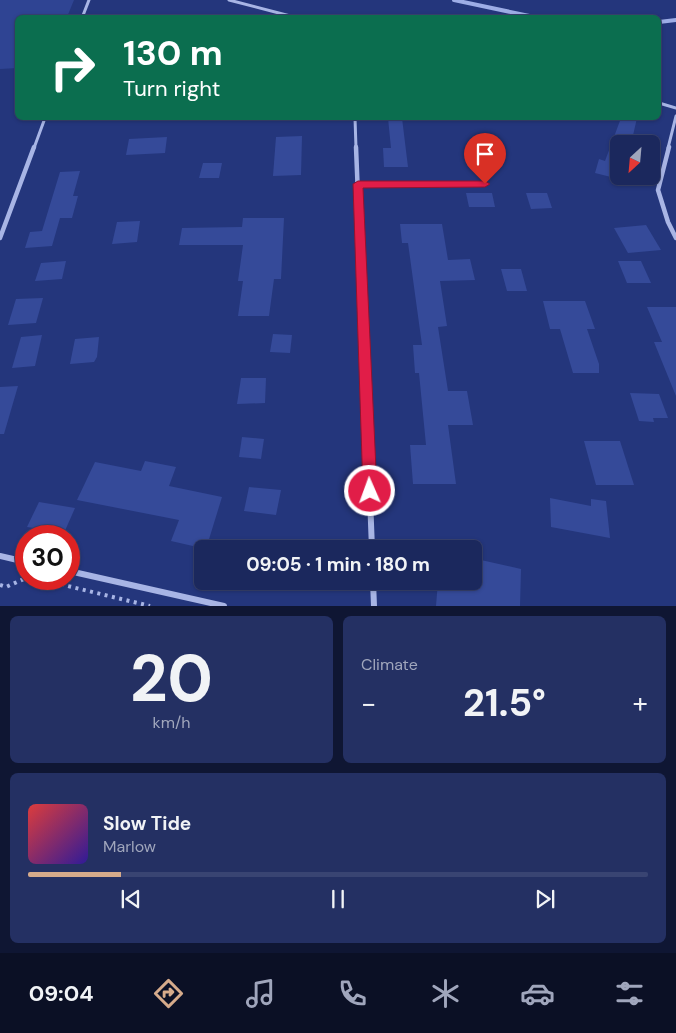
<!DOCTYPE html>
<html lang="en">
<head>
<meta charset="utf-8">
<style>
	:root { --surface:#1b285d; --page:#243063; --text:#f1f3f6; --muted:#a0a6bc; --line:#394472; --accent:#d6ab8b }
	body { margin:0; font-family:"DM Sans",sans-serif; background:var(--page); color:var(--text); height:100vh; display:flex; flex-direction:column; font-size:19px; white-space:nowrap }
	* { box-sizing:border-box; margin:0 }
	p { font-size:16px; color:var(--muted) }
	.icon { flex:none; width:28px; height:28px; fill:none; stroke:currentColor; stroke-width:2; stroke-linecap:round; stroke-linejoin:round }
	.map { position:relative; height:606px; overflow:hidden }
	.side { display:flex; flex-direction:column; gap:10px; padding:10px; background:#0f1633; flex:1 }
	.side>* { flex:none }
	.hud { position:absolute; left:15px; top:15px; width:646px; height:105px; border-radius:8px; box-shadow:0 1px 4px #0004,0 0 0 1px var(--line); background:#0b6e4f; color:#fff; overflow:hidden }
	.needle { width:32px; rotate:206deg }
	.controls { position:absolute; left:610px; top:135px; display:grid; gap:10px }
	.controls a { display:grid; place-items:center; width:50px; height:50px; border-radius:8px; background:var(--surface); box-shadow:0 1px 4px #0004,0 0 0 1px var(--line); font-size:25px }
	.speed { position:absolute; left:15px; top:525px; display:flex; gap:10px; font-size:25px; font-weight:700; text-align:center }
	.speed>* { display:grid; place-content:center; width:65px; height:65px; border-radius:50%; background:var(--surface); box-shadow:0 1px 4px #0004,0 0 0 1px var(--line); line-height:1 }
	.speed .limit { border:8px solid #d22; background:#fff; color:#111 }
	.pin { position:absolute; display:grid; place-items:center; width:42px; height:42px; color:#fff; margin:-51px -21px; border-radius:50% 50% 50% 0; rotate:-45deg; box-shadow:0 0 5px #0007 }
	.pin .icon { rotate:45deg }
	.me { position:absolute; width:55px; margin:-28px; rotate:358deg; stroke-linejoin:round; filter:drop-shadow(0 0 4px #0008) }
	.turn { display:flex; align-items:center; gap:18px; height:105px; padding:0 25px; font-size:22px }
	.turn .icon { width:65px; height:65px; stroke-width:2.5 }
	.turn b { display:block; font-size:35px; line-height:42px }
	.big { font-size:38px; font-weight:700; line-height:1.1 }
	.side .card { flex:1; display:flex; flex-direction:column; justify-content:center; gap:8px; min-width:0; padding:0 18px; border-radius:8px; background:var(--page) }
	.side .dial { align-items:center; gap:0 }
	.dial b { font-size:65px; line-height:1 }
	.song { display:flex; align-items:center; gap:15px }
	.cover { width:60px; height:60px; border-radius:8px; background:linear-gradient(135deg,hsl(0 70% 55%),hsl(250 70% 35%)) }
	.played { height:5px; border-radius:2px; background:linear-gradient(90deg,var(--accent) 15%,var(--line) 15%) }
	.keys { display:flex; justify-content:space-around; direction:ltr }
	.heat { display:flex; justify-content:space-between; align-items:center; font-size:28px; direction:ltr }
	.side .tiles { flex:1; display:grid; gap:10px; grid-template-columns:1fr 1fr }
	.card:last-child { grid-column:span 2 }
	.trip { position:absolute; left:194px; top:540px; width:288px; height:50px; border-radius:8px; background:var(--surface); box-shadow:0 1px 4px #0004,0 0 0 1px var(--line); font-weight:700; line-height:50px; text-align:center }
	.menu { display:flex; height:80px; justify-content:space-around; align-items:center; background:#0b1025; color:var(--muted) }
	.menu .icon { width:35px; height:35px }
	.menu .selected { color:var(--accent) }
	.menu b { font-size:22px; color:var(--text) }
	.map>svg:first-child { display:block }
</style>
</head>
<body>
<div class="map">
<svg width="676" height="606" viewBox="0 0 676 606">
	<rect width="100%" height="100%" fill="#24367c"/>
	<polygon fill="#2f4493" points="0,0 74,0 67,17 18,18 17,68 0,69"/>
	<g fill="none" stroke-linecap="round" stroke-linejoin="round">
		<g stroke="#9dade6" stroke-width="4">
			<polyline points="454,0 539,18"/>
			<polyline points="659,22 676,20"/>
		</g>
	</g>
	<g fill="#354a99">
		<polygon points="388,118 402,118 408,167 384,167 383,148 391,148"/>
		<polygon points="621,118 637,118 631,144 619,144 619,179 595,173 599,159 605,161"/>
		<polygon points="302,136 301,175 273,176 276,137"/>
		<polygon points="167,137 165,153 126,155 129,139"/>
		<polygon points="203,163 222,163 219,178 199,178"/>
		<polygon points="80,171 73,196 78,196 72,218 60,218 52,246 25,248 30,232 42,231 60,172"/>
		<polygon points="466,193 492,193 495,207 469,207"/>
		<polygon points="526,193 547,193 552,208 531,209"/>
		<polygon points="243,218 284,218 281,279 274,279 269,316 238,316 243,281 238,281 243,245 179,245 182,228 242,227"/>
		<polygon points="140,221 137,242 112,244 117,222"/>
		<polygon points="400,224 442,224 448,260 470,259 475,280 440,281 447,326 438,327 448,391 467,391 473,425 448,425 456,484 413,484 410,445 426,445 419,373 415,373 413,345 422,345 408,243 402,243"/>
		<polygon points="646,225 661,250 628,253 614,228"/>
		<polygon points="66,261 62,279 35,281 41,263"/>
		<polygon points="618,261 641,261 651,283 627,283"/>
		<polygon points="501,269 521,269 527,291 507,291"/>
		<polygon points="43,298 36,323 8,325 16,299"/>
		<polygon points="543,301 585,301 595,329 587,329 599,364 599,373 573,373 560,329 550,329"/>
		<polygon points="647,307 676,307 676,396 654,342 662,342"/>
		<polygon points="273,334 292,335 290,353 270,352"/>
		<polygon points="42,335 35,366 12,368 21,337"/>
		<polygon points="99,337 97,357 94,362 70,364 75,339"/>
		<polygon points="241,378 266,378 265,403 237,404"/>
		<polygon points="18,386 4,434 0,434 0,387"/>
		<polygon points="630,393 659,394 668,418 653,418 654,422 639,421"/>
		<polygon points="242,437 264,439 261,459 239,457"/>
		<polygon points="584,441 620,441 634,485 596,485"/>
		<polygon points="145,461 176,467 169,486 222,497 206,549 171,541 179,520 77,500 95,462 141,471"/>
		<polygon points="249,487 281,490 276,515 244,511"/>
		<polygon points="550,498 591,506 591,499 606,501 610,538 551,527"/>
		<polygon points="39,502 75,508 64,533 27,527"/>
		<polygon points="472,558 521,569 520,606 436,606 438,581 472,581"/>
	</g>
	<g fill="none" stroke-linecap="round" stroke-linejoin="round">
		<g stroke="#a8b5e5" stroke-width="4" stroke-dasharray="3 4.5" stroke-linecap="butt">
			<polyline points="39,579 150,606"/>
			<polyline points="0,585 6,587 26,578"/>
		</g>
		<polyline stroke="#a8b5e5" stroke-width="3" points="358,184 485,184"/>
		<g stroke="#a8b5e5" stroke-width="3">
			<polyline points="229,0 298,18"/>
			<polyline points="82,18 89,0"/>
			<polyline points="659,103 676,108"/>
			<polyline points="355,118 356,148"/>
			<polyline points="34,148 45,118"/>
			<polyline points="668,148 676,116"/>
		</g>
		<g stroke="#a8b5e5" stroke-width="4.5">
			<polyline points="356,147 364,344"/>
			<polyline points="669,147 658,190 668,222 676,238"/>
			<polyline points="0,238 34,147"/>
		</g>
		<g stroke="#a8b5e5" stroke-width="6">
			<polyline points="364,343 372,549"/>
			<polyline points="0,556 26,562"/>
			<polyline points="69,571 224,606"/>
			<polyline points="373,581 374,606"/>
		</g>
	</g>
	<polygon fill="#e11d48" stroke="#92132f" points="358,181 485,181 490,184 485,187 363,188 377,491 375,496 370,498 365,496 363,491 353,184"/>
</svg>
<div class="controls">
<a><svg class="needle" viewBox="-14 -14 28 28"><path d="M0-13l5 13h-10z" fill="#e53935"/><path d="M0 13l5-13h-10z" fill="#a0a6bc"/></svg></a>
</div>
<div class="speed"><div class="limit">30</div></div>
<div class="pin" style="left:485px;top:184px;background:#d93025"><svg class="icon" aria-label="arrive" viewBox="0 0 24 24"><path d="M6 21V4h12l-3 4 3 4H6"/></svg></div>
<svg class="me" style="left:370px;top:491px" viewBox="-20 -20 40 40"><circle r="17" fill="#e11d48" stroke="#fff" stroke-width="3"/><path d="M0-11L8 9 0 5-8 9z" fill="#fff"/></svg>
<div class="trip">09:05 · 1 min · 180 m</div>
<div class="hud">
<div class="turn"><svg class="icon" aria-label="right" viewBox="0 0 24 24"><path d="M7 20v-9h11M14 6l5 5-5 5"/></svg><div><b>130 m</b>Turn right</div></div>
</div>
</div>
<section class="side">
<div class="tiles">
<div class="card dial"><b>20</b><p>km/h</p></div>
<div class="card"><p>Climate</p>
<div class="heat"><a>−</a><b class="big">21.5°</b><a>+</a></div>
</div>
<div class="card">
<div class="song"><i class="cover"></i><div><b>Slow Tide</b><p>Marlow</p></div></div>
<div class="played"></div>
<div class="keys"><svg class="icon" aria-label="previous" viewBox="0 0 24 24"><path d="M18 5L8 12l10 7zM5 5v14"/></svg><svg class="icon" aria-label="pause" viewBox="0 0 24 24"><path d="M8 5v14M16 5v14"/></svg><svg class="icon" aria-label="next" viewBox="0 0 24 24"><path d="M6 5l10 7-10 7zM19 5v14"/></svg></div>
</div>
</div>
</section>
<nav class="menu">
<b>09:04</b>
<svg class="icon selected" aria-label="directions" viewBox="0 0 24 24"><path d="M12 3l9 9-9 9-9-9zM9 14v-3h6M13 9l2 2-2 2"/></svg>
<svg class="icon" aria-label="music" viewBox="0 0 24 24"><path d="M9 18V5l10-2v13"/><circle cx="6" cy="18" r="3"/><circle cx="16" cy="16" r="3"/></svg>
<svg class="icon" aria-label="phone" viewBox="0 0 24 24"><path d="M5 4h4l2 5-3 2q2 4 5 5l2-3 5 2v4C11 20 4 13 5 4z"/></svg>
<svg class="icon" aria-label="climate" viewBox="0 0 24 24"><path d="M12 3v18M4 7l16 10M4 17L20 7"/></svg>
<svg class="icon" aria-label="car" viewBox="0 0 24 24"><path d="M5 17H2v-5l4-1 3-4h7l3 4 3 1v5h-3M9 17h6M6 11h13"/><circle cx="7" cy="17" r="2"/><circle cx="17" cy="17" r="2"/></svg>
<svg class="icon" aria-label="filters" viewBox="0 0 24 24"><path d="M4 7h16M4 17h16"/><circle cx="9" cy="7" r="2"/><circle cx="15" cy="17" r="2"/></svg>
</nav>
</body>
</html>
